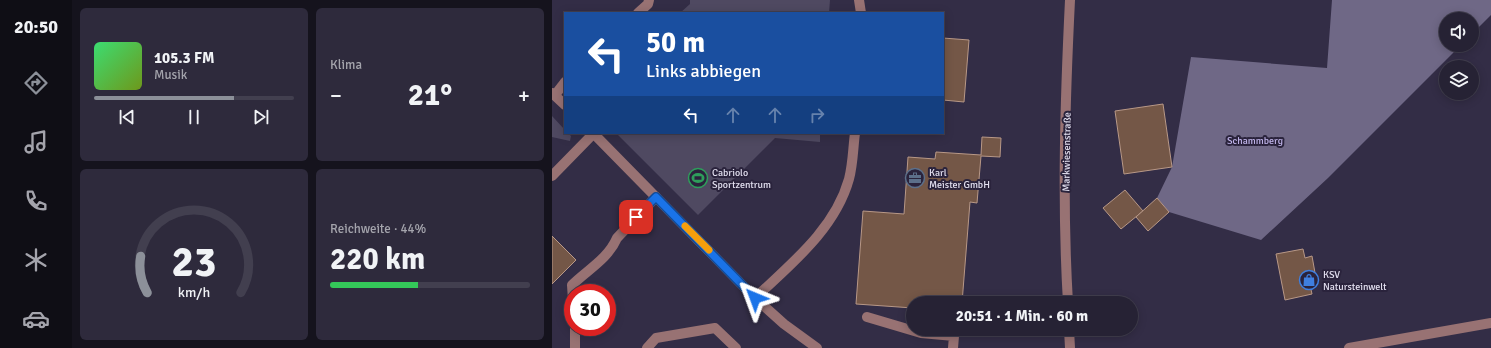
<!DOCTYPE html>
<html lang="de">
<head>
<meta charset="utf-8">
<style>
	:root { --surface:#262234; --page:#2e2a3c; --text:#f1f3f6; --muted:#a4a4ac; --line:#423f4f; --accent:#8c9099 }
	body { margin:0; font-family:Signika,sans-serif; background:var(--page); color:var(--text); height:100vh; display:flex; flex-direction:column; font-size:15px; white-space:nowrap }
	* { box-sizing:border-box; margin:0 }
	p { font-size:13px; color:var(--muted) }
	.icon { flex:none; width:22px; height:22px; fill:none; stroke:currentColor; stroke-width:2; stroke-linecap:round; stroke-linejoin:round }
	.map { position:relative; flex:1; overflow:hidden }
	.side { display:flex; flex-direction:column; gap:8px; padding:8px; background:#15131d; width:480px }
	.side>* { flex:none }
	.guide { position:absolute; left:12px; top:12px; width:380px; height:122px; border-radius:0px; box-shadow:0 2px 10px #0003,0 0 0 1px var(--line); background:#1a4fa0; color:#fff; overflow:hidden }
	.fabs { position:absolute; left:887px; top:12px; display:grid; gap:8px }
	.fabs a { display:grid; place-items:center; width:40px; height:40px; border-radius:50%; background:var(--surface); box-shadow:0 2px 10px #0003,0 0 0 1px var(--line); font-size:20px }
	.speed { position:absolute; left:12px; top:284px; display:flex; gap:8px; font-size:20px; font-weight:700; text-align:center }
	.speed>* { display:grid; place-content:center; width:52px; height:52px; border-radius:50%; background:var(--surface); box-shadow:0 2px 10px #0003,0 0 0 1px var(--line); line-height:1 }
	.speed .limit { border:6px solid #d22; background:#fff; color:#111 }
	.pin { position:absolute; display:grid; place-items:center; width:34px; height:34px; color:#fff; margin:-17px; border-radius:8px; box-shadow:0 2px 6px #0006 }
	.me { position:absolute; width:44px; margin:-22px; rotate:316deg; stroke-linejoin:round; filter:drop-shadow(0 0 3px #0008) }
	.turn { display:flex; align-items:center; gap:14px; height:84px; padding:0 16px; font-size:18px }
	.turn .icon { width:52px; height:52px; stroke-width:2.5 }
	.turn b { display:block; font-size:28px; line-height:34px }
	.lanes { display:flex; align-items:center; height:38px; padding:0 16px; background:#0003; justify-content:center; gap:20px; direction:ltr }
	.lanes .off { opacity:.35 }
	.big { font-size:30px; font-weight:700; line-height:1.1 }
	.side .card { flex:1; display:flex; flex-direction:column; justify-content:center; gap:6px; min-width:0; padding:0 14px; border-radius:6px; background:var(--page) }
	.side .dial { align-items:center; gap:0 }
	.dial svg { height:104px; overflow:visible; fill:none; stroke:var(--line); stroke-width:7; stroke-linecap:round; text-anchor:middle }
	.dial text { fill:var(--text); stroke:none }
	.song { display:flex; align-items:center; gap:12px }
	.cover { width:48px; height:48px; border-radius:6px; background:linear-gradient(135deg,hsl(140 70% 55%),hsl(80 70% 35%)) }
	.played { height:4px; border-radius:2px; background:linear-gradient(90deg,var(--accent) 70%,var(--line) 70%) }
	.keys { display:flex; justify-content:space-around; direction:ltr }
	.heat { display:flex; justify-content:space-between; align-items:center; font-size:22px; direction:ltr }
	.charge { height:6px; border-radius:3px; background:linear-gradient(90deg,#34c759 44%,var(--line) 0) }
	.side .tiles { flex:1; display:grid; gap:8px; grid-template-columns:repeat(2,1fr) }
	.trip { position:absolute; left:354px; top:296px; width:232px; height:40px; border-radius:20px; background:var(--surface); box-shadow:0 2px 10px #0003,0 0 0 1px var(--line); font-weight:700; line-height:40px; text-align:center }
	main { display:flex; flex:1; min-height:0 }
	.tab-bar { display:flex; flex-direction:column; width:72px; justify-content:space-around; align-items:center; background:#0f0e15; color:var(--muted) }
	.tab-bar .icon { width:28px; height:28px }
	.tab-bar .selected { color:var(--accent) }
	.tab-bar b { font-size:18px; color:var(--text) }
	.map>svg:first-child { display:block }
</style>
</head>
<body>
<main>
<nav class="tab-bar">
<b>20:50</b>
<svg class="icon selected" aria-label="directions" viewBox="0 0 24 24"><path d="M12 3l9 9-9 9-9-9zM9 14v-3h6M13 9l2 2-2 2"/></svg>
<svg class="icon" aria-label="music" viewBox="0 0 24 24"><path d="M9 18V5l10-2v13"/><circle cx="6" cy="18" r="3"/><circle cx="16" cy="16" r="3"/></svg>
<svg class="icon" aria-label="phone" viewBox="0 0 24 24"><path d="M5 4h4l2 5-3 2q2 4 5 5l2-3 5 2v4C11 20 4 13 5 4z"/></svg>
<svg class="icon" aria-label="climate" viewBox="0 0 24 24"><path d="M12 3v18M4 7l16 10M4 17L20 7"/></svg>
<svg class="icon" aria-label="car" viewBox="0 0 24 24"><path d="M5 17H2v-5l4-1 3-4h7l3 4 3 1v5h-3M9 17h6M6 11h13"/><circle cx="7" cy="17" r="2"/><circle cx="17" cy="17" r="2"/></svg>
</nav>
<section class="side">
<div class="tiles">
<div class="card">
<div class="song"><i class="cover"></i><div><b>105.3 FM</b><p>Musik</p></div></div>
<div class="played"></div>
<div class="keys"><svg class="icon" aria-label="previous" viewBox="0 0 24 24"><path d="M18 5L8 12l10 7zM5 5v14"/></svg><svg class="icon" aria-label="pause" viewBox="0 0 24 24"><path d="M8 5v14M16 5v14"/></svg><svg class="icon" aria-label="next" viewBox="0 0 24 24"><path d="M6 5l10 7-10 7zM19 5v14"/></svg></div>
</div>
<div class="card"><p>Klima</p>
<div class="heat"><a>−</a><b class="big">21°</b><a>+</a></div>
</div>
<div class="card dial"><svg viewBox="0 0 100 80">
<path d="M14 69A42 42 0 1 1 86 69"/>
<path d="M14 69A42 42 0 0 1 9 41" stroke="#8c9099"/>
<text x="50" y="56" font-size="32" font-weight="700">23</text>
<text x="50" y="72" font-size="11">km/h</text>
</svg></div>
<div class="card"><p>Reichweite · 44%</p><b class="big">220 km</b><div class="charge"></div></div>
</div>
</section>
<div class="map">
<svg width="939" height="348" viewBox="0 0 939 348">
	<rect width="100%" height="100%" fill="#332d46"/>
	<g fill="#4f4961">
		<polygon points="138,0 278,0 277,13 128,13 138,4"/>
		<polygon points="0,116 13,130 13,133 16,133 19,136 18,141 0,137"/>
		<polygon points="64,133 268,133 268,142 223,138 146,215"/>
	</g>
	<polygon fill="#6f6886" points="780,0 939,0 939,15 920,34 920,19 894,19 894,45 909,45 776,178 709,240 617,212 605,198 620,167 639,57 775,68"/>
	<g fill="#745747" stroke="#b89887">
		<polygon points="391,38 417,40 412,102 391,100"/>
		<polygon points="611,104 620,167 572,174 563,111"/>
		<polygon points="430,137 449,138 448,157 429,156 425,203 418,202 410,303 361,303 361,308 304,304 311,211 352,214 356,157 383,159 384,152 429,155"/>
		<polygon points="573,190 591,211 569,229 551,208"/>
		<polygon points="605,198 617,212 596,231 584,217"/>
		<polygon points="0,236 24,260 0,284"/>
		<polygon points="751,249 753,258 760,256 765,284 758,285 760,294 733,300 724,254"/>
	</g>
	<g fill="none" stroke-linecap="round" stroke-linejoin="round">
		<g stroke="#987273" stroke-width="10">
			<polyline points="307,0 309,13"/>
			<polyline points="86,13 96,4 97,0"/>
			<polyline points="0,93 13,105"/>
			<polyline points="3,95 13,82"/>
			<polyline points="41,133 203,298 232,324 265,348"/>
			<polyline points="0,176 41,134"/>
			<path d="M203,298C240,263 283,229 297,179C301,164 301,148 303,133"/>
			<path d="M21,300L20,285C35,270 56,259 65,238L104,197"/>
			<path d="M516,303C510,202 513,101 518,0"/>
			<polyline points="315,317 369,333 402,336 401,348"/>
			<polyline points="23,327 23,348"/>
			<polyline points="517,329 518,348"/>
			<polyline points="95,348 104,338 163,328 184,348"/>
			<polyline points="797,348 939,323"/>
		</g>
	</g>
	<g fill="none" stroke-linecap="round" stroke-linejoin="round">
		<defs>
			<polyline id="route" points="84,217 104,197 203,298"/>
		</defs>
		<use href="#route" stroke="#114b97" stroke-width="10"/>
		<use href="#route" stroke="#1a73e8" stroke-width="7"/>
		<polyline stroke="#f59e0b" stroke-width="7" points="133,226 157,250"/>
	</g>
	<defs>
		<symbol id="stadium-ring" viewBox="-11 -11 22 22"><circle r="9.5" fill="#2a233c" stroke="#2e9e5b" stroke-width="1.5"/><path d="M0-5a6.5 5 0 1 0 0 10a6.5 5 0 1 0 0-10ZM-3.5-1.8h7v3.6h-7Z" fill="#2e9e5b"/></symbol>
		<symbol id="office-ring" viewBox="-11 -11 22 22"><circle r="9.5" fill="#2a233c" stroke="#5c6f8a" stroke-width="1.5"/><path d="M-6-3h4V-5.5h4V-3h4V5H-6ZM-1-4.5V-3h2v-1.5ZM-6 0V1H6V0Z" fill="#5c6f8a"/></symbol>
		<symbol id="shop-ring" viewBox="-11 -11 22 22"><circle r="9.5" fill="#2a233c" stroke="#3f7fe0" stroke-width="1.5"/><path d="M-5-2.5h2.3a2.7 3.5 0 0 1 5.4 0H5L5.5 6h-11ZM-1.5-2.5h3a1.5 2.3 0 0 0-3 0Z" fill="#3f7fe0"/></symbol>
	</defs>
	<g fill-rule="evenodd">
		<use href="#stadium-ring" x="135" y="167" width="22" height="22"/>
		<use href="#office-ring" x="352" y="167" width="22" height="22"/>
		<use href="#shop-ring" x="746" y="269" width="22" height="22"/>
	</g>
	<g text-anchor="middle" stroke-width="4" stroke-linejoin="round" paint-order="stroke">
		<g font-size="10" fill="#c1b5eb" stroke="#2a233c">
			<text x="703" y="144">Schammberg</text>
		</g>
		<g font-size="10" fill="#e3e0f0" stroke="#2a233c">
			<text transform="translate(514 152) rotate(-89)" y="4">Markwiesenstraße</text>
		</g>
		<g font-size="10" fill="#e3e0f0" stroke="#2a233c" text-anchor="start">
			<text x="160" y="176">Cabriolo<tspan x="160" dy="12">Sportzentrum</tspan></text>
			<text x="377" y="176">Karl<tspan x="377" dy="12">Meister GmbH</tspan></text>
			<text x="771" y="278">KSV<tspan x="771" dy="12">Natursteinwelt</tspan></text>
		</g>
	</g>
</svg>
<div class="fabs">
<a><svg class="icon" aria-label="sound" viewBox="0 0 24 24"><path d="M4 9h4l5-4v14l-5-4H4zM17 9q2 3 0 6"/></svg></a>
<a><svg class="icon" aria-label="layers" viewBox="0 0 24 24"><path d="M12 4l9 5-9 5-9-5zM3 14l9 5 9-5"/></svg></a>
</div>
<div class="speed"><div class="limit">30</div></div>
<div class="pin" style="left:84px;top:217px;background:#d93025"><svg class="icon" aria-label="arrive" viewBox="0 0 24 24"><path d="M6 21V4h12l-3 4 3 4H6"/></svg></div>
<svg class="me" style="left:203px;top:298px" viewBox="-20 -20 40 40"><path d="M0-17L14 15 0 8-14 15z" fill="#1a73e8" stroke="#fff" stroke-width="4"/></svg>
<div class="trip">20:51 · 1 Min. · 60 m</div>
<div class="guide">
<div class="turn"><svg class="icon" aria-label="left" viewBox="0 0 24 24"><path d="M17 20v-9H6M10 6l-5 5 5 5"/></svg><div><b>50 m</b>Links abbiegen</div></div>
<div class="lanes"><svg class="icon" aria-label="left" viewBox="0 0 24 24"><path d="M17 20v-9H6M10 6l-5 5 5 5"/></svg><svg class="icon off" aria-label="ahead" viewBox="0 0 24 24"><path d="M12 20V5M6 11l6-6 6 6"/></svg><svg class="icon off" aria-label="ahead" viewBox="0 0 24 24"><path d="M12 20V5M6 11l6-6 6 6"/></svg><svg class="icon off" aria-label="right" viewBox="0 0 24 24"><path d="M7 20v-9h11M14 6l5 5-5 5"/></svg></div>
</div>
</div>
</main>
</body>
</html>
